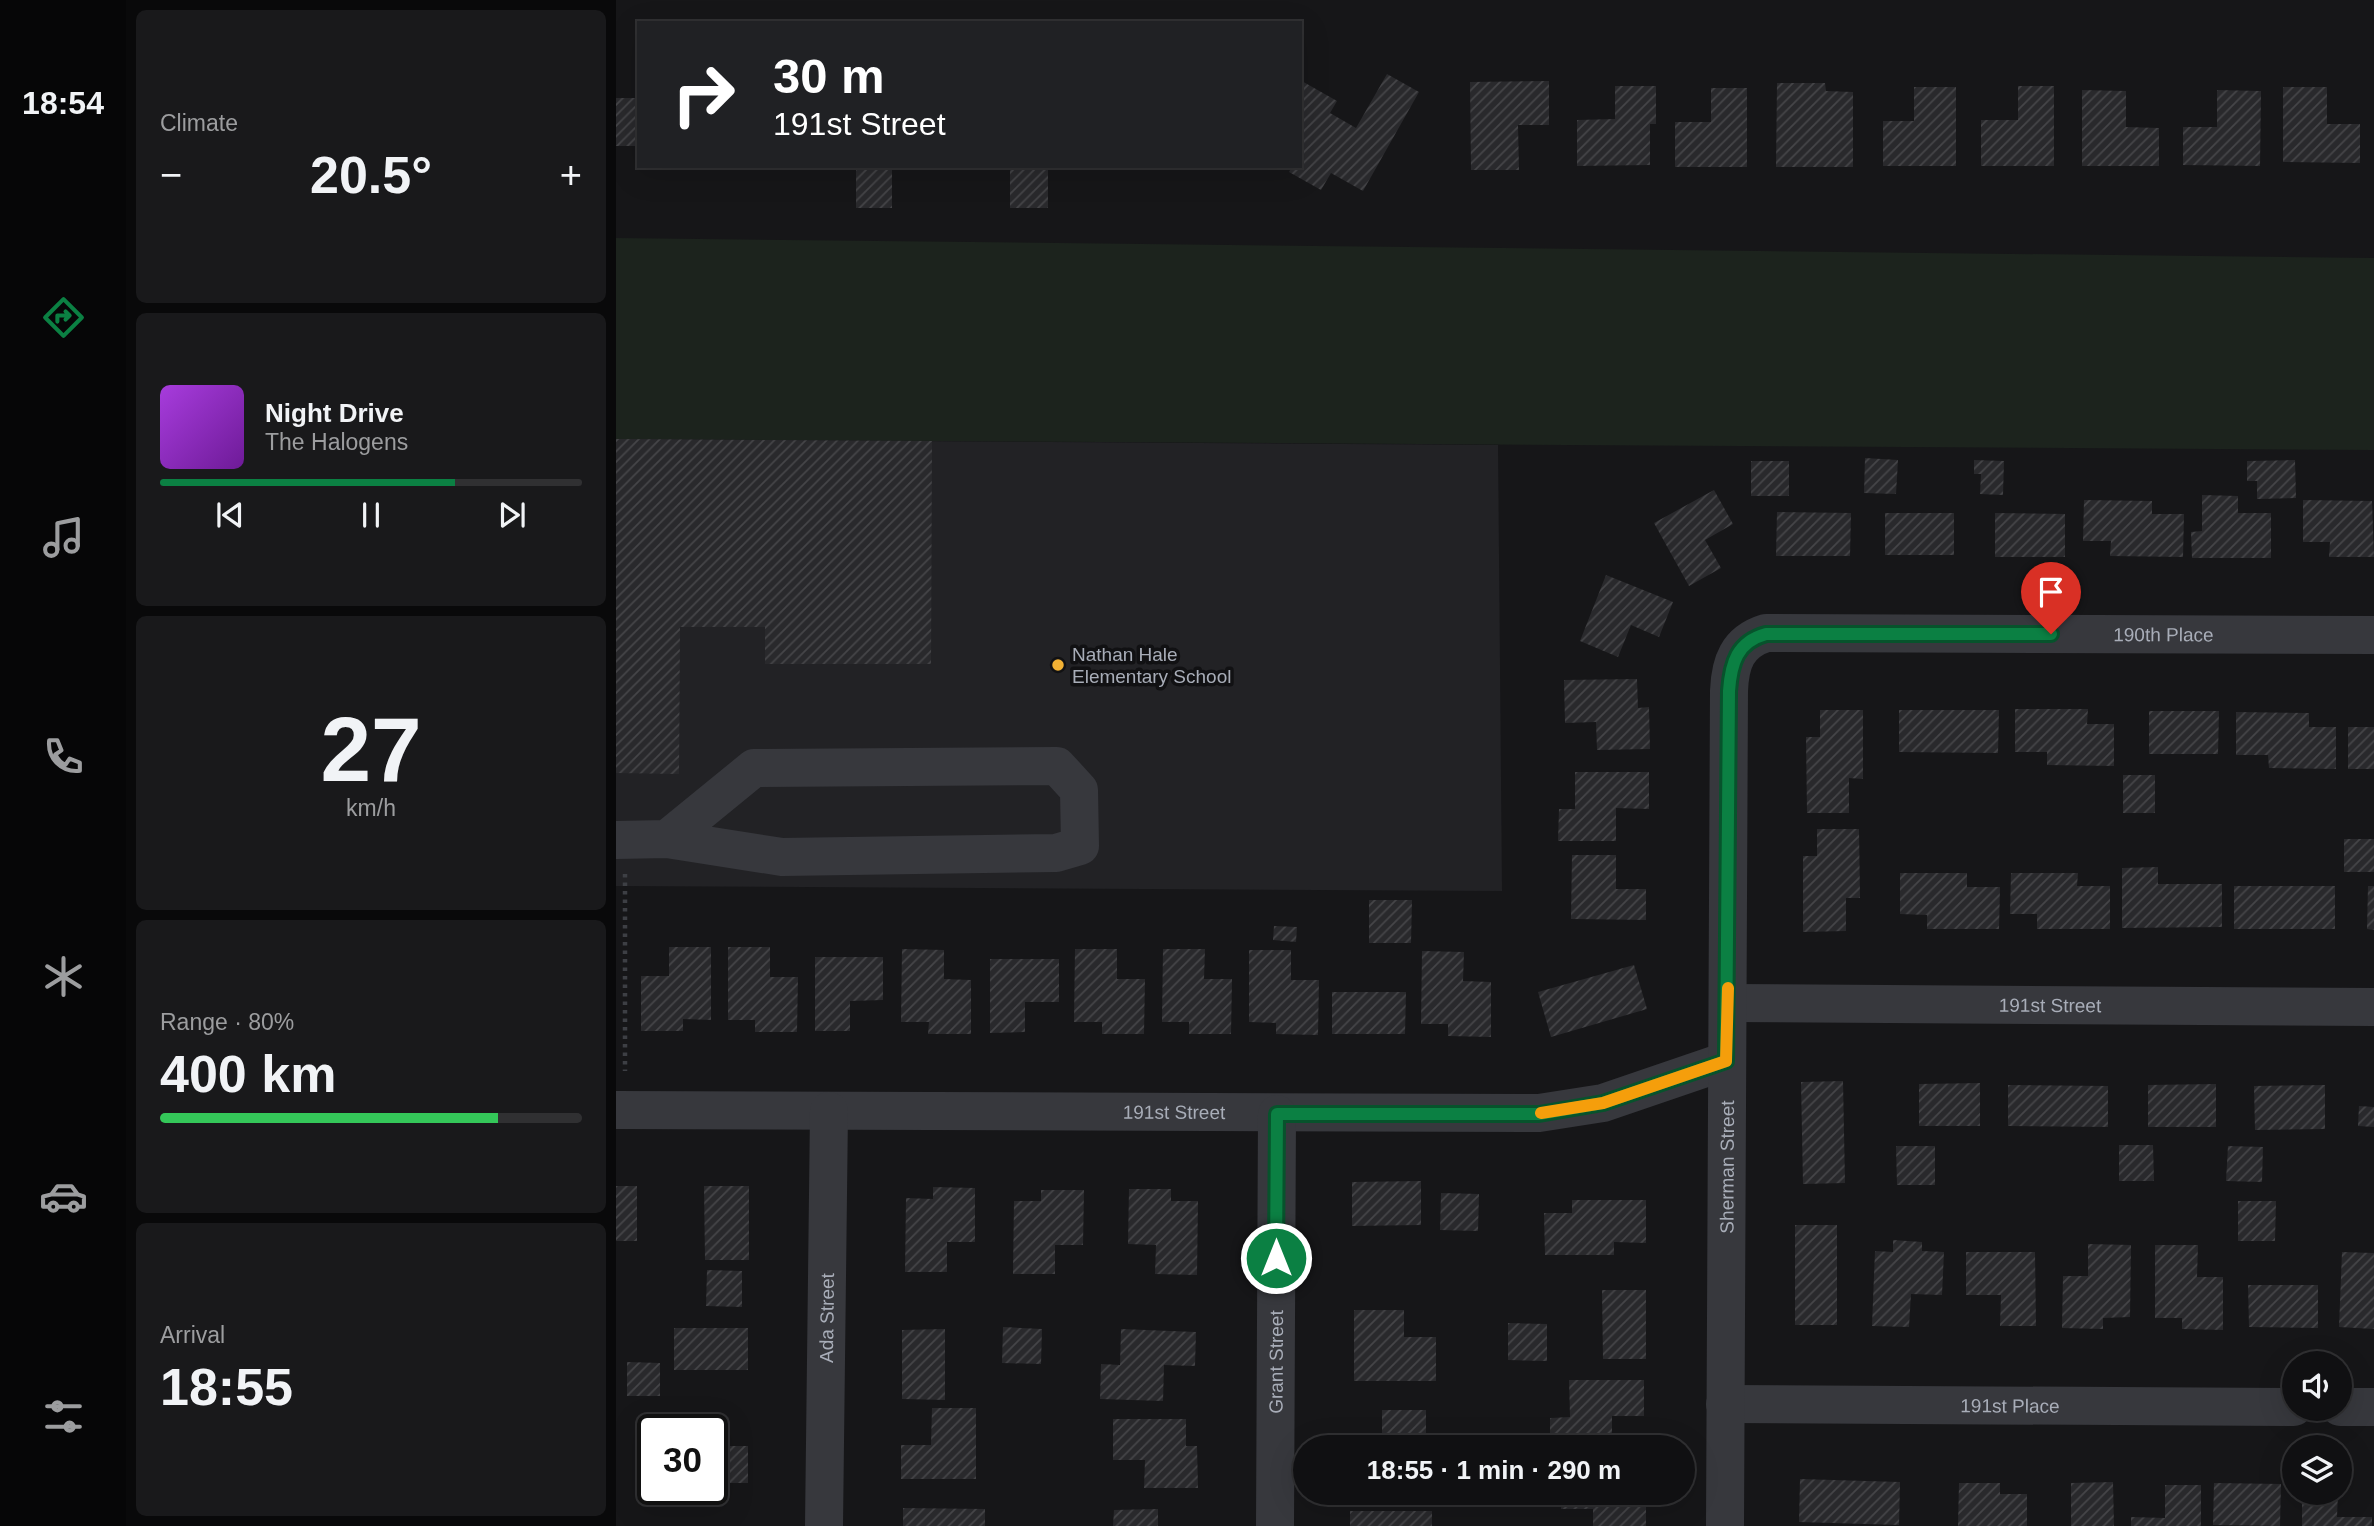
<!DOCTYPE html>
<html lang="en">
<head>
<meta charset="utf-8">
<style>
	:root { --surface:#101012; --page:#19191b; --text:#f1f3f6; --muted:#9c9d9f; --line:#303032; --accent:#0b8043 }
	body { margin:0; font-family:Helvetica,sans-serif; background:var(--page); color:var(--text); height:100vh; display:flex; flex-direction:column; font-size:26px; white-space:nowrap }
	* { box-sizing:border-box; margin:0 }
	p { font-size:23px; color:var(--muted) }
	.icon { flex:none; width:38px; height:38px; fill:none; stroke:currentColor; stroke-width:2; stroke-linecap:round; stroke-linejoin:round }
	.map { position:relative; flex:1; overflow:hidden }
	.panel { display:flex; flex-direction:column; gap:10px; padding:10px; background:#09090a; width:490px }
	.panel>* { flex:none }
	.hud { position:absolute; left:21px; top:21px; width:665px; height:147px; border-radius:0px; box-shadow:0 7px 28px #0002,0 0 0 2px var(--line); background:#202124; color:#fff; overflow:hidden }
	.buttons { position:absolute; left:1666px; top:1351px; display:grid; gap:14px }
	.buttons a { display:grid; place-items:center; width:70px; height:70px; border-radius:50%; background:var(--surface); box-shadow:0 7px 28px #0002,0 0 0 2px var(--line); font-size:35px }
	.speed { position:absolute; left:21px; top:1414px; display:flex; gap:14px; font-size:35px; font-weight:700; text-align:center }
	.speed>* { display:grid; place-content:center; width:91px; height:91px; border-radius:50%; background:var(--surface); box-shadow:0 7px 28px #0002,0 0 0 2px var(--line); line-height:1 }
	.speed .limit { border:4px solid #111; border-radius:10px; background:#fff; color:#111 }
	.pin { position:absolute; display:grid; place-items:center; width:60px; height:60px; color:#fff; margin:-72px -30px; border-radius:50% 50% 50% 0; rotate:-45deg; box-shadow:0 0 7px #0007 }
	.pin .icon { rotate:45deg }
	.me { position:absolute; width:77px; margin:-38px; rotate:0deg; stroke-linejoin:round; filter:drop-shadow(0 0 5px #0008) }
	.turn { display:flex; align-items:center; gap:24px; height:147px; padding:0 21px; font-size:32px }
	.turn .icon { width:91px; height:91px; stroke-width:2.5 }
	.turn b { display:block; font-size:49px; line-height:60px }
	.big { font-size:52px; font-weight:800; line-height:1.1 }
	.panel .card { flex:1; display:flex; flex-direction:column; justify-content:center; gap:10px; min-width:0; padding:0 24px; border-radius:10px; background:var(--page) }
	.panel .dial { align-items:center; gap:0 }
	.dial b { font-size:91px; line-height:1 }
	.song { display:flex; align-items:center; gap:21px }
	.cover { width:84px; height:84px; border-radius:10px; background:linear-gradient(135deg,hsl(280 70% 55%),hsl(280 70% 35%)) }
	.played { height:7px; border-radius:4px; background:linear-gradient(90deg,var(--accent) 70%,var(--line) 70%) }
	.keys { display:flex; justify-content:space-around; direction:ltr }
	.heat { display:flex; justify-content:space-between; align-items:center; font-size:38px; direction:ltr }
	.charge { height:10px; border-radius:5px; background:linear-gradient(90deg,#34c759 80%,var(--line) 0) }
	.trip { position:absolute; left:677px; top:1435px; width:402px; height:70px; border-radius:35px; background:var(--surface); box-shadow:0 7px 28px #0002,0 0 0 2px var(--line); font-weight:800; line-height:70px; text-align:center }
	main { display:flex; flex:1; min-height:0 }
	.tabs { display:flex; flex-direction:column; width:126px; justify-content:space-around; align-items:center; background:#060607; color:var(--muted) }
	.tabs .icon { width:49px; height:49px }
	.tabs .active { color:var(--accent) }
	.tabs b { font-size:32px; color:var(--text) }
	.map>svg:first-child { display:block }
</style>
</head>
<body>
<main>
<nav class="tabs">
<b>18:54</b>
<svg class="icon active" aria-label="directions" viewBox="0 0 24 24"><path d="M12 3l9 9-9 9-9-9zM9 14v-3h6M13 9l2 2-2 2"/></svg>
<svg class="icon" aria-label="music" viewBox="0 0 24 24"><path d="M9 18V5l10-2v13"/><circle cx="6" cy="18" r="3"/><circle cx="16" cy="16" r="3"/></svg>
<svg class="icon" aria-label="phone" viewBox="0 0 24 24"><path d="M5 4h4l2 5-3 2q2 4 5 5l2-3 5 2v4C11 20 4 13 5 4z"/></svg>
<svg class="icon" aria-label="climate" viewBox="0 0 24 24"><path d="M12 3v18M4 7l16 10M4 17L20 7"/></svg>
<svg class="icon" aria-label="car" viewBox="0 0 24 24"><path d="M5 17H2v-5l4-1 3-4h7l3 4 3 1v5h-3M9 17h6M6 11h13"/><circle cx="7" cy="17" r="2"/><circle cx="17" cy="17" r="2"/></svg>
<svg class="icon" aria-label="filters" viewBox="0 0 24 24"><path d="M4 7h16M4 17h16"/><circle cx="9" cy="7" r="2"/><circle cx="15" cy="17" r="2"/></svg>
</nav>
<section class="panel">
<div class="card"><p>Climate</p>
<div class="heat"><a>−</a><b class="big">20.5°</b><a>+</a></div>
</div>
<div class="card">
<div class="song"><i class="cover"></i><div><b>Night Drive</b><p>The Halogens</p></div></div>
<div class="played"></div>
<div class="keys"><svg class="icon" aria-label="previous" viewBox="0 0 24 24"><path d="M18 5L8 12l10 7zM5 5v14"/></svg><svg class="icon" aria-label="pause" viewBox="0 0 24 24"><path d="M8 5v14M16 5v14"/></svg><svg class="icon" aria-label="next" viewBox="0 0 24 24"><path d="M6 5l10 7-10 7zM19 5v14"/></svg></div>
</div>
<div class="card dial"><b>27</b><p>km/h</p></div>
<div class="card"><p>Range · 80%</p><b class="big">400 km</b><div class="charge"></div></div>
<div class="card"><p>Arrival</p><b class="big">18:55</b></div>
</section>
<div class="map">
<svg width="1758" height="1526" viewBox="0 0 1758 1526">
	<defs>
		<pattern id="building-hatch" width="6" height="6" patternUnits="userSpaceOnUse" patternTransform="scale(1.75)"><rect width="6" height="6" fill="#29292c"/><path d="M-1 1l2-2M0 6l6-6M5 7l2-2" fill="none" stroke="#454548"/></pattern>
	</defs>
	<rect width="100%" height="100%" fill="#161618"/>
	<polygon fill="#222225" points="0,439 882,445 886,891 0,886"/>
	<polygon fill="#1c231d" points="0,238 1758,258 1758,450 0,439"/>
	<g fill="url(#building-hatch)">
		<polygon points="771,74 803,92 747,191 715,173 705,190 673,172 676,166 684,166 684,80 721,101 714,113 740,128"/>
		<polygon points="933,81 933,125 902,125 903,170 855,170 854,82"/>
		<polygon points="1161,83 1209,83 1210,91 1237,92 1237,167 1160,167"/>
		<polygon points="999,86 1040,86 1040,124 1034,124 1034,165 961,166 961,120 999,119"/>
		<polygon points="1402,86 1438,86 1438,166 1365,166 1365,120 1402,120"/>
		<polygon points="1298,87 1340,87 1340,166 1267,166 1267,121 1298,121"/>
		<polygon points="1667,87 1711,87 1711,124 1744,124 1744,163 1667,162"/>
		<polygon points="1095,88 1131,88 1131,167 1059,167 1059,122 1095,122"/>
		<polygon points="1466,90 1510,91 1510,127 1543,128 1543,166 1466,166"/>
		<polygon points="1601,90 1645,91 1644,166 1567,165 1567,127 1601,127"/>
		<rect x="0" y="98" width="23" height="48"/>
		<rect x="240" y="166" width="36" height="42"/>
		<rect x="394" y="167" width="38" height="41"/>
		<polygon points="0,439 316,441 315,664 149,664 149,627 64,627 63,774 0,773"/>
		<polygon points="1249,458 1282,460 1280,494 1248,493"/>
		<polygon points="1358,460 1388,461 1387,495 1364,494 1365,474 1358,474"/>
		<polygon points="1679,460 1680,498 1641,499 1641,481 1631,481 1631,461"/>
		<rect x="1135" y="461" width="38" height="35"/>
		<polygon points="1098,490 1117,524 1089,540 1105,568 1073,586 1038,523"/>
		<polygon points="1586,495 1622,496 1622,513 1655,513 1655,558 1576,558 1575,532 1586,531"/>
		<polygon points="1468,500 1536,501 1536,514 1568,514 1567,557 1494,556 1495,541 1467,541"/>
		<polygon points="1687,500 1756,501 1758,557 1713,557 1714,542 1687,542"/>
		<polygon points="1161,512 1235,513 1234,556 1160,556"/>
		<rect x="1269" y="513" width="69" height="42"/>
		<polygon points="1379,513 1449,514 1449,557 1379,557"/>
		<polygon points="990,575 1057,602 1043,637 1015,625 1002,657 964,641"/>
		<polygon points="1021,679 1022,708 1033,707 1034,749 981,750 980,722 949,723 948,680"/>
		<polygon points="1399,709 1472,709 1471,724 1498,724 1498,766 1431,765 1431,752 1399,752"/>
		<polygon points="1204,710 1247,710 1247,779 1233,778 1233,813 1191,813 1190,737 1204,737"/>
		<polygon points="1283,710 1383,710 1382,753 1283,752"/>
		<polygon points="1533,711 1603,711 1602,754 1533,754"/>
		<polygon points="1620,712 1693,713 1693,727 1720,727 1720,769 1653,768 1652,755 1620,755"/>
		<rect x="1732" y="727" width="26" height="42"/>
		<polygon points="959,772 1033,772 1033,809 1000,808 1000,841 942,841 943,809 959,809"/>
		<rect x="1507" y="775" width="32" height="38"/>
		<polygon points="1201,829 1243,829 1244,898 1230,898 1230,931 1187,932 1187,856 1201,856"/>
		<rect x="1728" y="839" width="30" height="33"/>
		<polygon points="956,855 1000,855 1000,889 1030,889 1030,920 955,919"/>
		<polygon points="1542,867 1542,884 1606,884 1606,927 1506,928 1506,868"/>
		<polygon points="1284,873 1351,873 1351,887 1384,887 1383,929 1311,929 1311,915 1284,914"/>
		<polygon points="1395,873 1462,873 1461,886 1494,886 1494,929 1421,929 1421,914 1394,914"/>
		<rect x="1618" y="886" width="101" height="43"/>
		<polygon points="1752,886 1758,886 1758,930 1751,929"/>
		<polygon points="753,900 796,900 795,943 753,943"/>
		<polygon points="658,926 681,927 680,942 657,940"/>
		<polygon points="53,947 95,947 95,1020 67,1019 67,1031 25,1031 25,976 53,976"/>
		<polygon points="112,947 154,947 154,977 182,977 181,1032 139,1032 139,1020 112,1020"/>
		<polygon points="286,949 328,950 328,979 355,980 355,1034 312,1034 313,1022 285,1022"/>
		<polygon points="459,949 501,949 501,979 529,979 528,1034 486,1034 486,1022 458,1022"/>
		<polygon points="547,949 589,949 588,979 616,979 615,1034 573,1034 573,1022 546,1022"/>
		<polygon points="633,950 675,950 675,980 703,980 702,1035 660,1034 660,1023 633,1022"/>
		<polygon points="806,951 848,952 847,981 875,982 875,1037 832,1036 832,1024 805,1024"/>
		<polygon points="199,957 267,957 267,1000 234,1001 234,1031 199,1031"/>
		<polygon points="374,959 443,959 443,1002 409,1002 409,1032 374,1033"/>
		<polygon points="1018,965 1031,1009 935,1037 922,992"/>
		<polygon points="716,992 790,992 789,1034 716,1034"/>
		<polygon points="1227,1081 1229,1183 1187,1184 1185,1082"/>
		<polygon points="1364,1083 1364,1126 1303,1126 1303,1084"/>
		<polygon points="1600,1084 1600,1127 1532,1127 1532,1085"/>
		<polygon points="1392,1085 1492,1086 1492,1127 1392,1126"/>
		<polygon points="1709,1085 1709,1129 1639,1130 1638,1086"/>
		<polygon points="1743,1106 1758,1107 1758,1127 1742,1126"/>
		<polygon points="1503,1145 1537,1145 1538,1181 1503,1181"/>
		<polygon points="1280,1146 1319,1146 1319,1185 1281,1185"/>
		<polygon points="1612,1146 1647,1147 1646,1182 1610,1181"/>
		<polygon points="805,1181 805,1225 736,1226 736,1182"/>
		<rect x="0" y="1186" width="21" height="55"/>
		<polygon points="88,1186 133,1186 133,1260 89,1260"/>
		<polygon points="317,1187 359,1188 359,1242 331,1242 331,1272 289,1272 290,1198 317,1199"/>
		<polygon points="513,1189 555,1189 555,1201 582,1201 581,1275 539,1274 540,1245 512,1244"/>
		<polygon points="425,1190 468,1190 467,1245 439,1245 439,1274 397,1274 398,1201 425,1201"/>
		<polygon points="825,1193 863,1194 862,1231 824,1230"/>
		<polygon points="956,1200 1030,1200 1030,1243 998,1242 998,1255 929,1255 928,1213 956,1213"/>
		<polygon points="1622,1201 1660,1201 1659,1241 1622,1241"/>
		<rect x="1179" y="1225" width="42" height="100"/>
		<polygon points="1277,1240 1306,1242 1306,1251 1328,1252 1326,1295 1295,1294 1293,1327 1256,1326 1259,1251 1277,1252"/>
		<polygon points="1472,1244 1515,1245 1514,1317 1487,1318 1487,1329 1446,1328 1447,1276 1472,1276"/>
		<polygon points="1539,1245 1582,1245 1581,1277 1607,1277 1607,1330 1566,1329 1566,1318 1539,1318"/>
		<polygon points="1350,1252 1419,1252 1420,1326 1384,1326 1385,1295 1350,1295"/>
		<polygon points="1726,1252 1758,1253 1758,1329 1723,1327"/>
		<polygon points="91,1270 126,1271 126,1307 90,1306"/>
		<polygon points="1632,1285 1702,1285 1702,1328 1633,1327"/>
		<polygon points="986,1290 1030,1290 1030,1359 987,1359"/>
		<polygon points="738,1310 788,1310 788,1337 820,1337 820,1381 738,1381"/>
		<polygon points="892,1323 931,1324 931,1361 892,1360"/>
		<polygon points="387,1327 426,1329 425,1364 386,1363"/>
		<rect x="58" y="1328" width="74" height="42"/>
		<polygon points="329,1329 329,1400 286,1399 286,1330"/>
		<polygon points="505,1329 580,1332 579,1366 548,1365 547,1401 484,1399 485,1364 504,1365"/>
		<polygon points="11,1362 44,1363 44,1396 11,1396"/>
		<polygon points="953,1380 1028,1380 1028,1416 996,1416 996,1447 952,1447 952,1440 934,1440 934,1418 954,1417"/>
		<polygon points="316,1408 360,1408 360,1479 285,1479 285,1445 315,1445"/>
		<rect x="766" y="1410" width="44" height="37"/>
		<polygon points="27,1413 100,1413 100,1446 132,1446 132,1483 96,1483 96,1430 37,1430 37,1448 27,1448"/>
		<polygon points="497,1419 570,1419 570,1446 581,1446 582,1488 528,1488 529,1460 497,1460"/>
		<polygon points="1184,1479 1284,1482 1283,1525 1183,1522"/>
		<polygon points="1497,1482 1498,1526 1455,1526 1455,1483"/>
		<polygon points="1343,1483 1384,1483 1384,1494 1411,1494 1411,1526 1342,1526"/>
		<polygon points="1598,1483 1665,1484 1664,1526 1597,1525"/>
		<polygon points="1549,1485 1585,1485 1585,1526 1515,1526 1515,1517 1549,1518"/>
		<polygon points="946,1493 1030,1495 1030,1526 977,1526 977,1509 945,1509"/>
		<polygon points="1686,1493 1722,1493 1721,1517 1756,1517 1756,1526 1686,1526"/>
		<polygon points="287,1508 369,1509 369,1526 287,1526"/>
		<polygon points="542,1509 542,1526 497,1526 498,1510"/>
		<rect x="734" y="1511" width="82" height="15"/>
	</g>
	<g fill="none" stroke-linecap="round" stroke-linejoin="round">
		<polyline stroke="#3d3f44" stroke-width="4.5" stroke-dasharray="3.5 5" stroke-linecap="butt" points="9,874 9,1071"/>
		<g stroke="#37383d" stroke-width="38">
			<polyline points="0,840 51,839 166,857 440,853 464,846 463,790 441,766 138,768 51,839"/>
			<path id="s1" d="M1112,1003L1758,1007"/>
			<path id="s2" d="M0,1110L923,1113L987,1103L1110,1061"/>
			<path id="s3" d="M1109,1404L1678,1407"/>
			<polyline points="1724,1407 1758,1407"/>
			<path id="s4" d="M208,1526L213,1111"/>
			<path id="s5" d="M659,1526L661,1114"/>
			<path id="s6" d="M1109,1526L1113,691C1114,663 1121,642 1150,633L1758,635"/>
		</g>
	</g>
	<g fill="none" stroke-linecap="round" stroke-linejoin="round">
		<defs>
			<path id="route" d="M660,1258L661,1114H923L987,1103L1110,1061L1113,691C1115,663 1121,642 1150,634H1435"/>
		</defs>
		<use href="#route" stroke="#07532c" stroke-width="18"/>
		<use href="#route" stroke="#0b8043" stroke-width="12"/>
		<polyline stroke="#f59e0b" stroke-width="12" points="925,1113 987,1103 1110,1061 1112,988"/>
	</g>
	<circle fill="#f2b134" stroke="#111113" stroke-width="2.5" cx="442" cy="665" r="7"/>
	<g text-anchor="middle" stroke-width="7" stroke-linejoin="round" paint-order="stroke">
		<g font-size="19" fill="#a8adb8" stroke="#111113">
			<text dy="7" stroke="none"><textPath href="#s6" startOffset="1307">190th Place</textPath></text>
			<text dy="7" stroke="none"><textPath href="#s1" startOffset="322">191st Street</textPath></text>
			<text dy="7" stroke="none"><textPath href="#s2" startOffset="558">191st Street</textPath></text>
			<text dy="7" stroke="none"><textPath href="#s6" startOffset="359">Sherman Street</textPath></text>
			<text dy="7" stroke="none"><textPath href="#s4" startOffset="208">Ada Street</textPath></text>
			<text dy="7" stroke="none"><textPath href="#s5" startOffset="164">Grant Street</textPath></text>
			<text dy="7" stroke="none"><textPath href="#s3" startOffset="285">191st Place</textPath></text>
		</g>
		<g font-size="19" fill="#a8adb8" stroke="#111113" text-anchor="start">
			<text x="456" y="661">Nathan Hale<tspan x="456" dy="22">Elementary School</tspan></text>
		</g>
	</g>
</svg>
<div class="buttons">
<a><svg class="icon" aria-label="sound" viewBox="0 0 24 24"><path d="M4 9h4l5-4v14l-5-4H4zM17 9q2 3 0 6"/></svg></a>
<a><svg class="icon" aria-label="layers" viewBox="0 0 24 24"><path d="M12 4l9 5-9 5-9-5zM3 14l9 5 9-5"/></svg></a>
</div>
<div class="speed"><div class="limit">30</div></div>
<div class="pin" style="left:1435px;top:634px;background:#d93025"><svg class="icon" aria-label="arrive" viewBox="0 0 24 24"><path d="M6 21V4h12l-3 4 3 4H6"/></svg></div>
<svg class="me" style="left:660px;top:1258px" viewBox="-20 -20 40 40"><circle r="17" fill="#0b8043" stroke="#fff" stroke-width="3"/><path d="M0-11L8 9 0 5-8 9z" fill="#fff"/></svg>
<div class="trip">18:55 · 1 min · 290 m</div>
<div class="hud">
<div class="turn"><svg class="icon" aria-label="right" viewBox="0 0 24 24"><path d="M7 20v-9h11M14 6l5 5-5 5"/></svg><div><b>30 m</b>191st Street</div></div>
</div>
</div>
</main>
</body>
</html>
